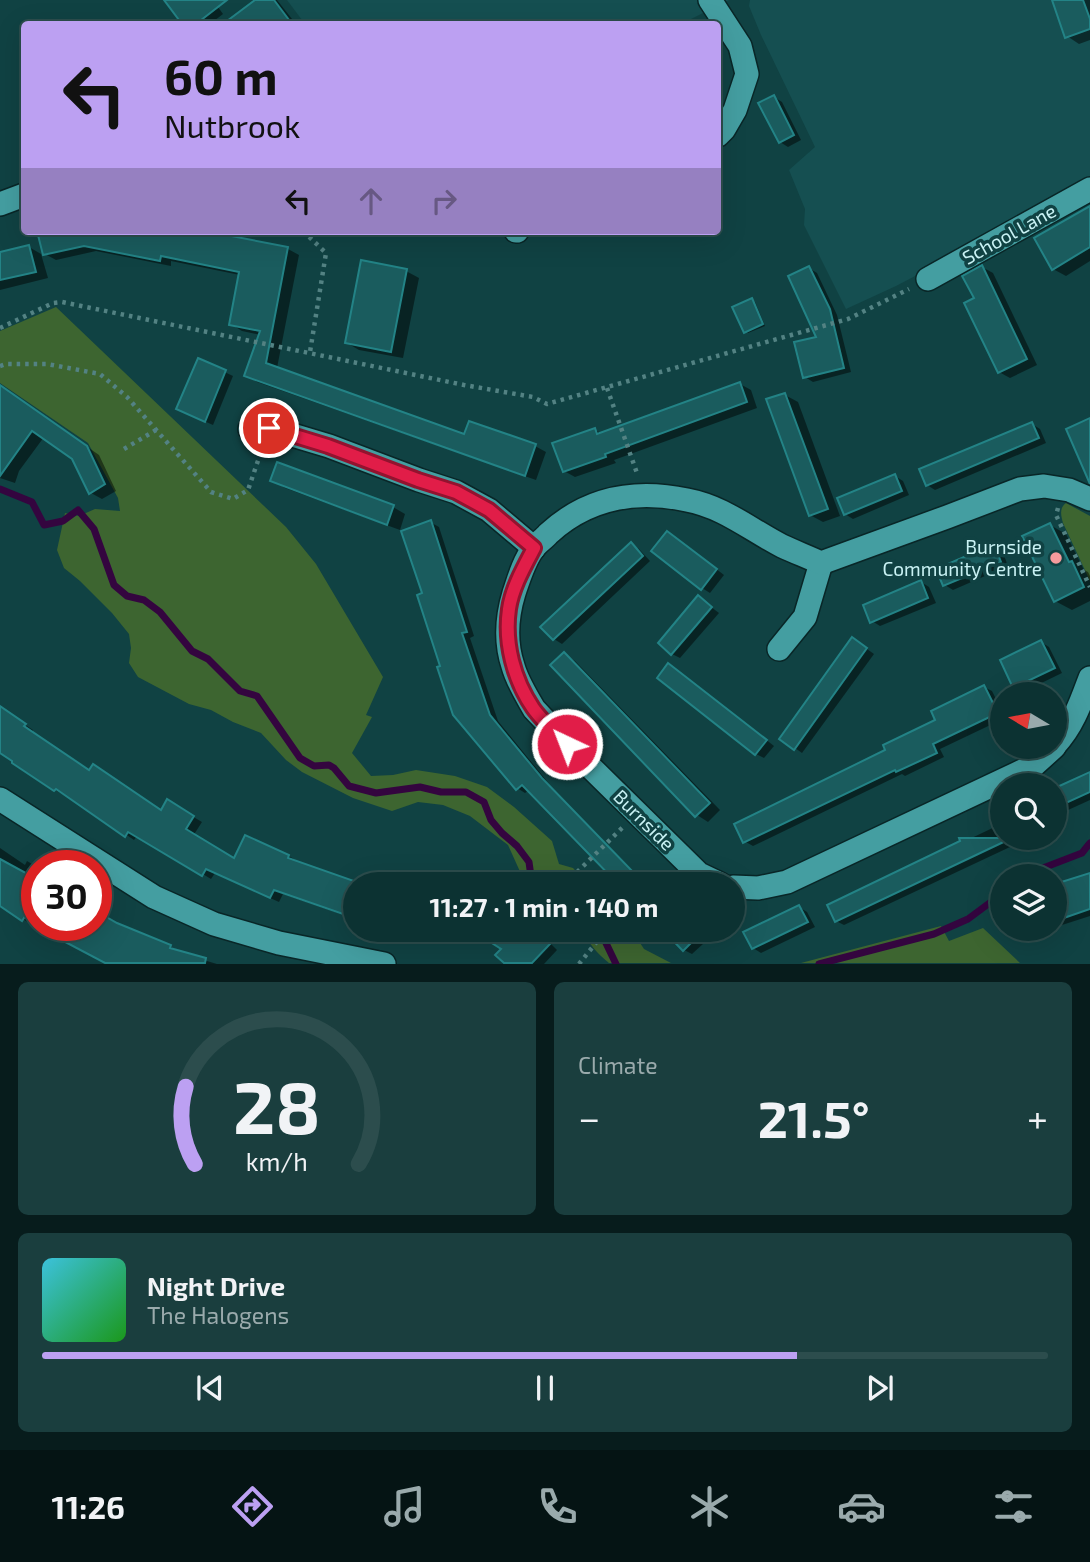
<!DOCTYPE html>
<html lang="en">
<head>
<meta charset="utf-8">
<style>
	:root { --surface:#0c3232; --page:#1a3e3e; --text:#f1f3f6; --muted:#9aaaac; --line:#2c4d4d; --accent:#bca0f2 }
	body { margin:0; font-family:"Exo 2",sans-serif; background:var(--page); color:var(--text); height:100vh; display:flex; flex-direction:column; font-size:26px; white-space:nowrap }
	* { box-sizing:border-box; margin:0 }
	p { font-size:23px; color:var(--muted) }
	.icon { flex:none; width:38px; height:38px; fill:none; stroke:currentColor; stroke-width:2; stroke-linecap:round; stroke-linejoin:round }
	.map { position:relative; height:964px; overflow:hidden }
	.panel { display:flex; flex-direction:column; gap:18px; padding:18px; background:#071c1c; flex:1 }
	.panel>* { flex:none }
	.banner { position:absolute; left:21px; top:21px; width:700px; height:214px; border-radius:7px; box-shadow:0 7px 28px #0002,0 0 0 2px var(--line); background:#bca0f2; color:#111; overflow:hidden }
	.needle { width:46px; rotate:280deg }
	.buttons { position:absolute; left:990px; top:682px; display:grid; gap:14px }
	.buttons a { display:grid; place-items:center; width:77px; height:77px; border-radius:50%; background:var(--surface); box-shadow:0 7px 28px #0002,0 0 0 2px var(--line); font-size:35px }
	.speed { position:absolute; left:21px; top:850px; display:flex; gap:14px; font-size:35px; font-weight:700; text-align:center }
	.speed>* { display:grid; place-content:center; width:91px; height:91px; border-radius:50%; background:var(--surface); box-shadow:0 7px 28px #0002,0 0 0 2px var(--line); line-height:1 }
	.speed .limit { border:10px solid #d22; background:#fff; color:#111 }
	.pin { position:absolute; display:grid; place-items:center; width:60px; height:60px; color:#fff; margin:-30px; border:4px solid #fff; border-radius:50%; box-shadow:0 2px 7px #0007 }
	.me { position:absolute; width:77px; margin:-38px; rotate:317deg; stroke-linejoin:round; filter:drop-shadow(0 0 5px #0008) }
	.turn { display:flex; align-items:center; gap:24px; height:147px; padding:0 28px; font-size:32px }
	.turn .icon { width:91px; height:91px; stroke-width:2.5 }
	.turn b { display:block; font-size:49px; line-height:60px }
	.lanes { display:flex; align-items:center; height:66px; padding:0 28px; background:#0003; justify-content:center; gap:35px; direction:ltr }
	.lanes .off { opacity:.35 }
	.big { font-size:52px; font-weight:700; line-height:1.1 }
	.panel .card { flex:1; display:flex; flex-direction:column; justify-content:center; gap:10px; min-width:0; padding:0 24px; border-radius:10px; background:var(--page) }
	.panel .dial { align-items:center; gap:0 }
	.dial svg { height:182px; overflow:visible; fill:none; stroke:var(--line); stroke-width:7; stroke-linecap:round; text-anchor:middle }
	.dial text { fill:var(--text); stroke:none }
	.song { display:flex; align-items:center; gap:21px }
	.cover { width:84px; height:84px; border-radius:10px; background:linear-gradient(135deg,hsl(190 70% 55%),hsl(120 70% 35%)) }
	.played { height:7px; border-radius:4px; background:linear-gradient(90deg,var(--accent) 75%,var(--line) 75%) }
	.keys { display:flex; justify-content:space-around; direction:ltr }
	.heat { display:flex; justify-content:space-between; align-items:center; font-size:38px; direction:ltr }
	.panel .tiles { flex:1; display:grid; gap:18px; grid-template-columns:1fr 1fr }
	.card:last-child { grid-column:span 2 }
	.trip { position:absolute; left:343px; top:872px; width:402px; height:70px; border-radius:35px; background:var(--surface); box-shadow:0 7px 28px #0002,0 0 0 2px var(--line); font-weight:700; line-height:70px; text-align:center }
	.tabs { display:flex; height:112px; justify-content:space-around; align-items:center; background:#051414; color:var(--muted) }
	.tabs .icon { width:49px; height:49px }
	.tabs .active { color:var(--accent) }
	.tabs b { font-size:32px; color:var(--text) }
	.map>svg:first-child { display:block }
</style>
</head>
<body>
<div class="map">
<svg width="1090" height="964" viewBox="0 0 1090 964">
	<rect width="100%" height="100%" fill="#104243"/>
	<g fill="#154f51">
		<polygon points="287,0 729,0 681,24 305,24"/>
		<polygon points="750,0 1090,0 1090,182 1026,218 896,286 846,309 804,225 805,209 789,170 815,147 761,35 749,6"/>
	</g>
	<g fill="#3d6530">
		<polygon points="56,307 286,527 316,564 383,677 366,715 372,717 352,753 371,776 393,775 416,770 455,776 487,787 514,807 552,841 559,864 573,868 587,884 532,884 522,876 508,845 470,816 443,805 418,802 392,811 353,798 302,772 286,760 261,733 233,722 211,710 189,704 138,677 129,663 131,648 129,634 112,613 80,581 64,568 57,550 65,513 79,516 95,509 120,511 118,498 88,443 0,383 0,331"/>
		<path d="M1066,503L1090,516V581L1063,523C1061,516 1059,508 1066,503Z"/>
		<polygon points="941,926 949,941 983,928 1020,963 801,963"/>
		<path d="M583,929H631L644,949L671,963H609C598,954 588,944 583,929Z"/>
	</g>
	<g fill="#0007">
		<polygon points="166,0 213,0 223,14 210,24 184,24"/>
		<polygon points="258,0 277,0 296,24 242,24 236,16"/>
		<polygon points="1054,0 1090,0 1090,40 1079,44 1067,36"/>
		<polygon points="774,97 782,102 801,140 788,147 780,142"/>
		<polygon points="1090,208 1090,261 1066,276 1053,269"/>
		<polygon points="39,231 219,231 233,238 288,249 299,255 277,368 466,436 535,446 546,452 536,480 257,382 246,375 261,335 242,331 231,324 240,275 171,261 171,266 96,251 56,260 45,254"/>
		<polygon points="29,247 41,254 48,278 0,290 0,254"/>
		<polygon points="982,267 993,273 1037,365 1010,378 999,372 977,299"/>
		<polygon points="809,268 817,273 837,315 851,372 813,382 805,377 818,338"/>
		<polygon points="406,271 419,278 403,358 359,350 347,343"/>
		<polygon points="752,300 755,302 765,326 748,333 745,331"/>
		<polygon points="199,360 233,376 213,425 186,413"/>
		<polygon points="740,384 751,390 757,408 614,460 616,463 575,477 564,471 595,430 603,434"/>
		<polygon points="0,392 13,395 99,455 116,491 102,499 91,493 73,458 44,437 19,471 15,483 0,478"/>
		<polygon points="785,395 798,402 840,516 823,522 810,515"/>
		<polygon points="1032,424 1040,429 1046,443 935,490 927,485"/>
		<polygon points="895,476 903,481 909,495 853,519 845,514"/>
		<polygon points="272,480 393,507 405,514 400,530 285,488"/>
		<polygon points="430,522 439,527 474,636 470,638 498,721 550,785 646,884 620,884 529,790 525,793 517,788 442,667 424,595"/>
		<polygon points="1050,525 1066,534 1084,570 1088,572 1090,576 1090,601 1072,610 1055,601"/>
		<polygon points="675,537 724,575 710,593 702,588"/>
		<polygon points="631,544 639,549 650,561 562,644 554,639"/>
		<polygon points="994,546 1002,550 1008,566 953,590 945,585"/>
		<polygon points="921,582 929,587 936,603 880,626 872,621"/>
		<polygon points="699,598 719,613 680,658 672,654"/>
		<polygon points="1041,642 1049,647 1062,673 1023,692 1015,687"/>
		<polygon points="860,644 874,654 802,753 795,748"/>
		<polygon points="564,654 575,661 720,810 708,822 697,815"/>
		<polygon points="677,670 774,746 764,758 756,754"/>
		<polygon points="984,687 992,691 1003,713 1003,719 940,749 944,757 905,776 902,774 753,846 744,841 938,720"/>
		<polygon points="0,708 33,730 32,732 90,771 162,812 168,802 202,822 193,836 235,861 289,856 297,861 296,863 357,884 355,884 355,913 354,912 352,918 283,894 279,902 215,873 211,879 138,835 134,840 65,793 64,795 55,790 0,751"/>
		<polygon points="1090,774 1090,800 1055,816 1055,790"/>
		<polygon points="1003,823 1003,838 1029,838 844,925 836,921 829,906"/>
		<polygon points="0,848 25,865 27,861 37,867 37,925 33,923 32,925 0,904"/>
		<polygon points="461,877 469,882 473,884 457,884"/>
		<polygon points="1090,877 1090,916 1062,925 1055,921 1055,886"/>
		<polygon points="799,907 807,912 815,927 761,953 753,948"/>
		<polygon points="116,924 170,946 180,953 217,964 108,964 38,926"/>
		<polygon points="410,929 436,929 434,937"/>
		<polygon points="473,929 536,929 557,950 544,964 506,964 498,955 504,948"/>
		<polygon points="664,929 690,929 704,943 692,954 684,950"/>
	</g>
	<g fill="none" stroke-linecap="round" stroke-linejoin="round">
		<g stroke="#34053f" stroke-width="7">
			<polyline points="0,489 32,502 44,525 63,521 78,510 94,529 114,585 127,596 144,600 160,612 192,651 208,659 240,691 257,696 300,758 314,766 329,765 334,768 349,786 376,793 420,787 441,792 466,792 484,802 491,820 502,833 517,846 529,862 532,884"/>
			<polyline points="1025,877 1030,873 1082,853 1090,843"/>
			<polyline points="582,929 587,933 605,941 616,964"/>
			<polyline points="819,964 934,934 968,919 1003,893"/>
		</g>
	</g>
	<g fill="#1a5c5e" stroke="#238386" stroke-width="2">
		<polygon points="164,0 227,0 196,24 182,24"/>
		<polygon points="255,0 274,0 292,24 223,24"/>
		<polygon points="1052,0 1083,0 1090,19 1090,29 1065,38"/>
		<polygon points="774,95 794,135 779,143 758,103"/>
		<polygon points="1090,206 1090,247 1052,270 1034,238"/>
		<polygon points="37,231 222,231 221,234 288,247 266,363 464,434 469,421 536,444 525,476 244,376 260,331 229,325 239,272 161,256 160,261 84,246 43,255"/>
		<polygon points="29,245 36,272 0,280 0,252"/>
		<polygon points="361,260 407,269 391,352 345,343"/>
		<polygon points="982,265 1027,359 998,373 964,303 974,298 962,276"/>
		<polygon points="809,266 830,309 844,368 803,378 794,342 816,337 788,276"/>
		<polygon points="752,298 763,324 744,333 732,307"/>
		<polygon points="198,358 226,370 205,422 176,409"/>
		<polygon points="740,382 747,402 605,454 606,457 563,472 552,443 595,428 597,434"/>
		<polygon points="0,385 87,446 105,484 89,494 72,459 32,431 0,476"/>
		<polygon points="785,393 828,509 809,516 766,399"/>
		<polygon points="1090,418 1090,484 1066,429"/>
		<polygon points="1032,422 1039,438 926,486 919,469"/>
		<polygon points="277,462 394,505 387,525 270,481"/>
		<polygon points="895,474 902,491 844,515 837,498"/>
		<polygon points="431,520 467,632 462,633 490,715 542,778 636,875 626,884 618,884 522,785 516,790 453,715 437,667 440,666 417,595 422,593 401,531"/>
		<polygon points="1050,523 1069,562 1072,561 1084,587 1054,602 1022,536"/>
		<polygon points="667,531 717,569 701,590 651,551"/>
		<polygon points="631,542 643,556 553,640 540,627"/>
		<polygon points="994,544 1001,562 943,586 936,569"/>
		<polygon points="921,580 928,598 870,623 863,605"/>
		<polygon points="698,595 712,607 671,655 658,643"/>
		<polygon points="852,637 867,648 794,750 779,739"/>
		<polygon points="1041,640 1055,668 1013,688 1000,660"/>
		<polygon points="564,652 710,803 695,817 550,665"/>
		<polygon points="668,663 767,740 755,755 657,678"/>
		<polygon points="984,685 998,713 933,744 937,753 896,772 895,770 743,843 734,824 885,750 883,745 935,720 931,711"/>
		<polygon points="0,706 26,724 24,726 89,770 93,764 161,810 167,799 194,816 186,829 234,858 245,835 289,855 288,858 354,881 343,914 274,890 270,898 206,869 202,876 128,832 125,837 56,789 54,791 12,763 12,761 0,753"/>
		<polygon points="1090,772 1090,792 1055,808 1055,788"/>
		<polygon points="959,838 1012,838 835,922 827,905 960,841"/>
		<polygon points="0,859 37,879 37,898 22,921 0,906"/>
		<polygon points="1090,873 1090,909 1055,921 1055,884"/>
		<polygon points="799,905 808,922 752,949 743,932"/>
		<polygon points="96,911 117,923 171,945 170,948 206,958 205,963 105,963 35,926 96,926"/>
		<polygon points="470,929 535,929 550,944 532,963 504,963 495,955 501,949"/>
		<polygon points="662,929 705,929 683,951"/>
	</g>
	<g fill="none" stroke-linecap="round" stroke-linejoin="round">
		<defs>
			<g id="minor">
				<polyline points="710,0 740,46 747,74 735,110 724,129 718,135"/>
				<polyline points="0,204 24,195"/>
				<polyline points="516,231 517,231"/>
				<polyline points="928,279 1090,189"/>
				<polyline points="250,429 269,428 329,446 419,480 456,492 489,510 534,548"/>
				<polyline points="779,649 805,617 821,563"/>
				<path d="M1055,745C1073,726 1081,702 1090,678"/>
				<polyline points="0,799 154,897 214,924 279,943 384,964"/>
				<path d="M720,884L699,874L567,744L534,709C526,695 517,681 513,666C505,642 507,616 514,593C519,578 524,561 533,549C537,543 544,539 548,534C588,497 635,489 687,500C724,507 749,529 782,546C795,552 808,557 821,563L947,517L1020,489L1044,486L1069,490L1090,499"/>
				<polyline points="733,887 758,888 787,882 1033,766 1054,747"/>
			</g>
		</defs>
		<use href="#minor" stroke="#092627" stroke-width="26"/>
		<g stroke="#538283" stroke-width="4.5" stroke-dasharray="3.5 5" stroke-linecap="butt">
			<polyline points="303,231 326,253 310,352"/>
			<polyline points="0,328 53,303 62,302 464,385 533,397 547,404 848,319 909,289"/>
			<polyline points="0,366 6,364 47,364 100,374 127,397 211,492 233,499 248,490 262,449"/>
			<polyline points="607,388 638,476"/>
			<polyline points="124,449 156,430"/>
			<polyline points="1058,508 1056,515 1090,587"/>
			<polyline points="571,884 568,881 623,827"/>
			<polyline points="579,964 607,929"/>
		</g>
		<use href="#minor" stroke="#449ea1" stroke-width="23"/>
	</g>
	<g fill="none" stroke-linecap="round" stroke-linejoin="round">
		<defs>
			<path id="route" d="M269,428L328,446L418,480L456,492L489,510L534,548C524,567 512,588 509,609C504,643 514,680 533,708C542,721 556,733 567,744"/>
		</defs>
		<use href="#route" stroke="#92132f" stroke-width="18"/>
		<use href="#route" stroke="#e11d48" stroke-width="12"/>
	</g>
	<circle fill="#f59b9d" stroke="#104243" stroke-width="2.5" cx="1056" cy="558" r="7"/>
	<g text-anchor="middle" stroke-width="7" stroke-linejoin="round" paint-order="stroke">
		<g font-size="19" fill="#c9f2f4" stroke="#104243">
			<text transform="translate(1009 234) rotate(-29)" y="7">School Lane</text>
			<text transform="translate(644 820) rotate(45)" y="7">Burnside</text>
		</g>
		<g font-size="19" fill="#c9f2f4" stroke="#104243" text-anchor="end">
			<text x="1042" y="554">Burnside<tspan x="1042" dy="22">Community Centre</tspan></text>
		</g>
	</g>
</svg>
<div class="buttons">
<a><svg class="needle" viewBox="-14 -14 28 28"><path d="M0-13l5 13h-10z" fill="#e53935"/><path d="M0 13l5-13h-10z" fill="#9aaaac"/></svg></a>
<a><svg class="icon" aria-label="search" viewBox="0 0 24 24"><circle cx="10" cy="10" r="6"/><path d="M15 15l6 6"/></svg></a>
<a><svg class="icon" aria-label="layers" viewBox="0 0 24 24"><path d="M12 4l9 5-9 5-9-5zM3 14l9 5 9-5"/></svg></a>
</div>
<div class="speed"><div class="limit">30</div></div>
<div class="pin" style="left:269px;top:428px;background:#d93025"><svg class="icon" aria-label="arrive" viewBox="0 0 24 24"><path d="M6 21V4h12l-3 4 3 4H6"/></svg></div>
<svg class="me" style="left:567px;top:744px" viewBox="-20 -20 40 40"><circle r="17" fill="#e11d48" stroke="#fff" stroke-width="3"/><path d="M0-11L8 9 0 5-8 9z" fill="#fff"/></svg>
<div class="trip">11:27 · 1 min · 140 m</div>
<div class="banner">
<div class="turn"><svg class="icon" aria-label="left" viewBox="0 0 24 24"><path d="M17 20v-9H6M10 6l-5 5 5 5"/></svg><div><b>60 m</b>Nutbrook</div></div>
<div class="lanes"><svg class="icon" aria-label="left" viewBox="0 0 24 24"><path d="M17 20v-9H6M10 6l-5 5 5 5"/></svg><svg class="icon off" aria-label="ahead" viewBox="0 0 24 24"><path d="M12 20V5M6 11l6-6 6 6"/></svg><svg class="icon off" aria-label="right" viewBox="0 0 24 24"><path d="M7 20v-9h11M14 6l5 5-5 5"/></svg></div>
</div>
</div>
<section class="panel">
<div class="tiles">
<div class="card dial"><svg viewBox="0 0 100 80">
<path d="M14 69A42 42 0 1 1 86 69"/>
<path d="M14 69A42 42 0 0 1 10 35" stroke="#bca0f2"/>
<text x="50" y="56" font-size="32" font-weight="700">28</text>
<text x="50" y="72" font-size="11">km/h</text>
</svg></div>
<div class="card"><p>Climate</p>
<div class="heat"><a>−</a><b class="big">21.5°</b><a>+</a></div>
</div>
<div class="card">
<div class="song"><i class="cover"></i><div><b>Night Drive</b><p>The Halogens</p></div></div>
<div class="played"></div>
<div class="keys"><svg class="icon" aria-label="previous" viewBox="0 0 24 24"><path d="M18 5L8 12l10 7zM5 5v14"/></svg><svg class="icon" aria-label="pause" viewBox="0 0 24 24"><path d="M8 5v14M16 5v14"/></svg><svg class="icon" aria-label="next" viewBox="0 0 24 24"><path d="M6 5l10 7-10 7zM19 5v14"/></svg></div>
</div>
</div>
</section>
<nav class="tabs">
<b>11:26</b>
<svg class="icon active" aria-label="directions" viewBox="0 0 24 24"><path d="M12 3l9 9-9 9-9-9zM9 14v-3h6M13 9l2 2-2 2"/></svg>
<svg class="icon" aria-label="music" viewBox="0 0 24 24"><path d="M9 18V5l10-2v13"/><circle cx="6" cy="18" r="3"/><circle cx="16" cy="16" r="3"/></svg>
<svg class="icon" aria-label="phone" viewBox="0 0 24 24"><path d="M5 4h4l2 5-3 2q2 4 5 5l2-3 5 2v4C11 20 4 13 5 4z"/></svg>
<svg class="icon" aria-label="climate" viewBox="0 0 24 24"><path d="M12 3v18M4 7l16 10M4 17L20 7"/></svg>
<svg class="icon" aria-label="car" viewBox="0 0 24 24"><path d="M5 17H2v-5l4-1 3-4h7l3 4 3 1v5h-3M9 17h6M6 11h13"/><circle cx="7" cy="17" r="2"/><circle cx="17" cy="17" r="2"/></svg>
<svg class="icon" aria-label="filters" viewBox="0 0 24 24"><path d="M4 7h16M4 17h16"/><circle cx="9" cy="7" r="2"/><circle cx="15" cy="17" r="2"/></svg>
</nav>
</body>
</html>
